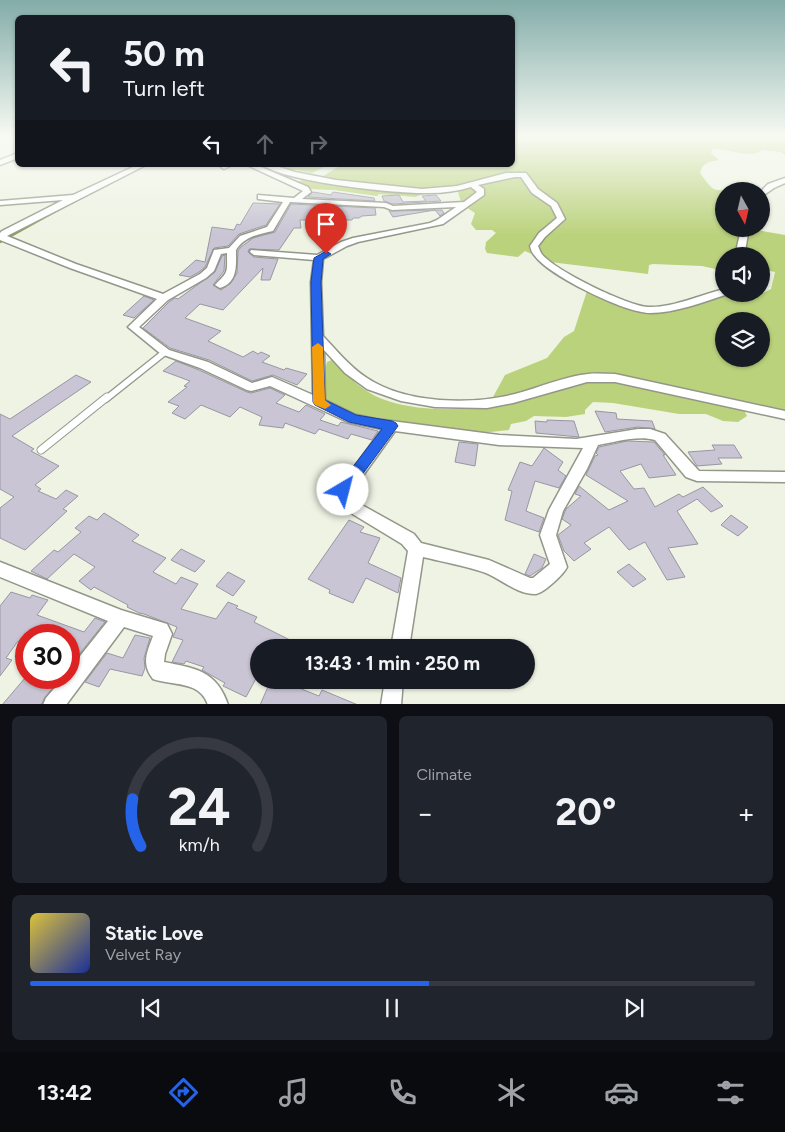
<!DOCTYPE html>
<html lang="en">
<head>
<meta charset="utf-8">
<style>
	:root { --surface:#171b24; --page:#20242c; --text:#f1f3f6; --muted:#9ea1a6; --line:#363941; --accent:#2563eb }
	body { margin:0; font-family:Figtree,sans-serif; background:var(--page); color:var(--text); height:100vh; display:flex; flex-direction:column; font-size:19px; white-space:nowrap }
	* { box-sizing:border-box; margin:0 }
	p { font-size:16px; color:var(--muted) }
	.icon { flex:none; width:28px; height:28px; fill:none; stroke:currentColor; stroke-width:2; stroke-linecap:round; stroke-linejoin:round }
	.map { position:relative; height:704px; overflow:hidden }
	.side { display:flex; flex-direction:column; gap:12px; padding:12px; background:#0d0f14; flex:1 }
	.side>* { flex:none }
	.banner { position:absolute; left:15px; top:15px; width:500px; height:152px; border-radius:8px; box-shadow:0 1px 4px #0004; background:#171b24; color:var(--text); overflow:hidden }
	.needle { width:32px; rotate:172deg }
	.controls { position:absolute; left:715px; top:182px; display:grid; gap:10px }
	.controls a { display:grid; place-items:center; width:55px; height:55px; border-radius:50%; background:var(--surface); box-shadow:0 1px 4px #0004; font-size:25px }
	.speed { position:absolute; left:15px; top:624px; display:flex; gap:10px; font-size:25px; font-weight:700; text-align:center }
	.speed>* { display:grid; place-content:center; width:65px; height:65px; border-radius:50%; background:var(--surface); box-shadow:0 1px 4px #0004; line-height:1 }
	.speed .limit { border:8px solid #d22; background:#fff; color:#111 }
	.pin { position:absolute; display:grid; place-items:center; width:42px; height:42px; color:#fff; margin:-51px -21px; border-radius:50% 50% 50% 0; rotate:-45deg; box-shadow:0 0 5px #0007 }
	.pin .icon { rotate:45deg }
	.me { position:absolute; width:55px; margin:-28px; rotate:37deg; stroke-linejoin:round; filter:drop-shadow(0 0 4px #0008) }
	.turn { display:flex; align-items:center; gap:18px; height:105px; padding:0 25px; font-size:22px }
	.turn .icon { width:65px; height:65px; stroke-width:2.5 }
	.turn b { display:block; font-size:35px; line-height:42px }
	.lanes { display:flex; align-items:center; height:48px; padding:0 25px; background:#0003; justify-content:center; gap:25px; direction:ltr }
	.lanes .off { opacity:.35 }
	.big { font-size:38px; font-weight:700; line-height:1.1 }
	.side .card { flex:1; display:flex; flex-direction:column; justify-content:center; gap:8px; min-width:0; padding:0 18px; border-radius:8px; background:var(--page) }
	.side .dial { align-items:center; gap:0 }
	.dial svg { height:130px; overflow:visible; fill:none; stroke:var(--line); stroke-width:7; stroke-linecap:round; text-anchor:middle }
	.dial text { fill:var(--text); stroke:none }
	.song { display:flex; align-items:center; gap:15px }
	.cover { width:60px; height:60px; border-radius:8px; background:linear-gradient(135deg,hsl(50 70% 55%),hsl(230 70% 35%)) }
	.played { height:5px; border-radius:2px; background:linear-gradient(90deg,var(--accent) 55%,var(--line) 55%) }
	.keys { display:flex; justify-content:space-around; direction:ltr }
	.heat { display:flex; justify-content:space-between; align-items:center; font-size:28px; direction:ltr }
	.side .tiles { flex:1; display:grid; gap:12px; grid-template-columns:1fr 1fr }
	.card:last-child { grid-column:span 2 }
	.trip { position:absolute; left:250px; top:639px; width:285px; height:50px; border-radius:25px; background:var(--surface); box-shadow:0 1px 4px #0004; font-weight:700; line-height:50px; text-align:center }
	.dock { display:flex; height:80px; justify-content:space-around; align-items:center; background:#090b0e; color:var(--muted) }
	.dock .icon { width:35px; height:35px }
	.dock .current { color:var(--accent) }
	.dock b { font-size:22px; color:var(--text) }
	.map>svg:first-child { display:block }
</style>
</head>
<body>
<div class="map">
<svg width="785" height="705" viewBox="0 0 785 705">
	<rect width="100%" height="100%" fill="#eef3e4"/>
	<g fill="#bbd27c" fill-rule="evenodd">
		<path d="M513,136H785V155L781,152L762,150C752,160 727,148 713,149L711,153L719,160C709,162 703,162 700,173C718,198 713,187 738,191H724V229H751L785,235V412L751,410L745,412L747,416L738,422L723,421L706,414H679L613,403L593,402L585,410V414L566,417L534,416L526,421L511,424L509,430L481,433L442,430L350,415L323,398L325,370L327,362L334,359C343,368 351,380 361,387C394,413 454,411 493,406V397L505,375L547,358L564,337L574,331L587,291L633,310L671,309L729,294H761L771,289L775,272L761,269V256H724V271L702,266L653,264L649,265L648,274L542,261L536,256L525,251L518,257L487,253L485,249L486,242L496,233L492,230H476L471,224L475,213C460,203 462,206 457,188L430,190L424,194L415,197L379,194L377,196L334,190L311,189L296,182L304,180L315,181L341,165H512ZM724,321H761V359H724Z"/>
		<polygon points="252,165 328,165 312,173 296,170 275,175"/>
	</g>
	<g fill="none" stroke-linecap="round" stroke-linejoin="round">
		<polyline stroke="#8ba14a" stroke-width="2.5" points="0,242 65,206"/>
	</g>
	<g fill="#c9c5d4" stroke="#9996a4">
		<polygon points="313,192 331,195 333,192 374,198 375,201 308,197"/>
		<polygon points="399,195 403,202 426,201 422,196 436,195 441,201 393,204 384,201 382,196"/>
		<polygon points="253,203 280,204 266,225 239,234 228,246 214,248 205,267 199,272 190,277 179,275 196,260 205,262 212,227 234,230 237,224 240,225"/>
		<polygon points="291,204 375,208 376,215 362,216 359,218 353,218 352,220 300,220 301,228 294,228 279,250 249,249 248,252 254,257 278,259 270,280 261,280 263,268 223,310 200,304 185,318 221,331 208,341 243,357 253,351 258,354 261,352 270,356 262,362 284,370 286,368 307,374 297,385 273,375 252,381 209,360 170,348 143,328 169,302 175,298 178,299 215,272 222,256 225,255 224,271 213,285 221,290 231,283 237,273 238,251 241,247 253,238 275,232"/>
		<polygon points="435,210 393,217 389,211 442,210 444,213 440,216"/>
		<polygon points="144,296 154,300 134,318 123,315"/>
		<polygon points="176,361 199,370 247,392 251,393 270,388 285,395 276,403 299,412 306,405 325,414 320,420 338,426 341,422 378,431 372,440 351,434 348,439 319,429 315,434 285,423 283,428 259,425 262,417 240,407 230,417 201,405 185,419 172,413 179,406 168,402 187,387 184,386 190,381 163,371"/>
		<polygon points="76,375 91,382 12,436 34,449 31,451 59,466 35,485 41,489 38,491 56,499 66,490 78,496 63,509 67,511 25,550 0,538 0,508 14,497 0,489 0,414 10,419"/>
		<polygon points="595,411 616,413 617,419 652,421 655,429 638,427 605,432"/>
		<polygon points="547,420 574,421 579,437 536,433 535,421 547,422"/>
		<polygon points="627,441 654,442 665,455 663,455 676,475 649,478 641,464 620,471 634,489 644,488 655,507 679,494 683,497 703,487 723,506 711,512 697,499 677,511 698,544 668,548 685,577 667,580 645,542 629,550 609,527 584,543 591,549 574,561 564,551 558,535 571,525 562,519 566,509 581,496 575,494 579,486 609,510 628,501 586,475 595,456 598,455 596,453 599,447"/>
		<polygon points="459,442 478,444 475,466 455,462"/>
		<polygon points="712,445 734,445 742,458 718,458 722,464 697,466 688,452 715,450"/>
		<polygon points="544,448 563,462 558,470 566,476 559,488 535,481 526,511 544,518 539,532 505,520 512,491 508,490 520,462 532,466"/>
		<polygon points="104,513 139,535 132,541 166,558 153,572 176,584 181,577 198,584 181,609 216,619 228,602 238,606 236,608 257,617 254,622 290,640 286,648 259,648 259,673 246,697 223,686 225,683 202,670 204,667 186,661 184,664 172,662 183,640 173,637 177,627 144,614 139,613 127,607 128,605 94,587 91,590 79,581 95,567 74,554 47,579 31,571 54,550 58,552 81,532 75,528 89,516 97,520"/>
		<polygon points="731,515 748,527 738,536 721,525"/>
		<polygon points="349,520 364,527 360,532 380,538 368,563 401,578 398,593 366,578 353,603 329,593 330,590 308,579"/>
		<polygon points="181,549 205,561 195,572 171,560"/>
		<polygon points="534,554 546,559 542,568 530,576 525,574"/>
		<polygon points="629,564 646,579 633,587 617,572"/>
		<polygon points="228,572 245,581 233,596 216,586"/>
		<polygon points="11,592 30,598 32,595 48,600 37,615 84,632 95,618 105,622 69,667 69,635 26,635 26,644 18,641 6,658 12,660 0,676 0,606"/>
		<polygon points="135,635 150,638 144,658 145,668 142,676 110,669 99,687 85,682 107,653 123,658"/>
		<polygon points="25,678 61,678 45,697 41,705 2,705"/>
		<polygon points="271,680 290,682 289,684 319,696 322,690 358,705 260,705"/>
	</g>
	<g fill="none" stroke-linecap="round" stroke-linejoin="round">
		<defs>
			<polyline id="lane-far1" points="106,399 165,352"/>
			<polyline id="lane" points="41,450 107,397"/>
			<g id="street">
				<polygon points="18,153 18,158 0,165 0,160"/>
				<path d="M137,165H146L7,236L76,264L163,294L200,274L207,268L214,250L229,248L240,236L267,227L283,202L258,199V195L294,198L303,191L247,165H256L308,187L311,192L302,199L386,203L393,206L464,202L477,192L471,187C458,191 444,193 429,193C397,194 286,182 263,165H273L295,172L336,180L422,189L457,186L506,173H526L538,189L557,203L565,219L545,237L538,246C539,248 540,251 541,253C553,270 628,306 648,307C673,308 700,295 724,289V294H728C704,302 675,313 650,313C625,313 550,276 535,256C532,253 531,250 530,246L539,233L557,218L551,206L532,193L521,177H515L478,185L484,189V195L443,224L358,242L347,246L323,259L321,282L323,336C337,351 350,367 367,378C406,404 471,405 515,394C538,388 565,376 588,374C597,373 606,374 615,374L785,411V419L615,382H587L513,403L487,408L435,407L401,401L367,389L345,373L324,350L325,400L356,415L376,419L499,435L576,439L638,429H650L665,434L699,471L785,472V482L697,481L686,477L655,440C638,435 615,442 598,445L587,469L563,511L556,535L567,567C564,574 544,593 536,594C518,595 501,579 486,573C466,566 444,562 423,557L409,648H391L408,551L402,544L341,507L334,495L382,429L348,422L270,386L251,391L247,390L200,368L161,354L128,327L157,299L70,268L0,240V233L2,231L63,200L0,205V201L73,195ZM290,202L384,207L392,210L456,207L437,220L430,223L353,238L341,242L317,255L251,250L250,252L254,255L314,260L311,282L313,395L272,377L252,383L208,362L169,350L139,327L168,300L206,278L214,271L221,254L227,253C227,273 229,271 215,285L220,288C238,282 236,266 236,250C244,237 259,234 273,231ZM395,431L499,445L583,448L549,510L540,535L550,564L533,578H530L489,560L421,543L414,534L351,499L349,495Z"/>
				<polygon points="232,165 224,169 221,167 223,165"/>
				<polygon points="785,178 785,183 774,188 761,197 761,191 768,184"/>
				<polygon points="741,229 749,229 744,256 735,256"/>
				<path d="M0,562L121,610L167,624L172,634L165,654L164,662C195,668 217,671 228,705H208C200,680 172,686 153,679C141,664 147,652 153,636L124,627L66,705H43L46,698L63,678H69V670L108,621L0,577Z"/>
				<polygon points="385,680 403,680 401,705 381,705"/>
			</g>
		</defs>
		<use href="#lane-far1" stroke="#929789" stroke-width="8"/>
		<use href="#lane" stroke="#929789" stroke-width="9"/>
		<use href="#street" stroke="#929789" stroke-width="3"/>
		<use href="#lane-far1" stroke="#fff" stroke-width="5.5"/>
		<use href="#lane" stroke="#fff" stroke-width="7"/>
		<use href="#street" fill="#fff" fill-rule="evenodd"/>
	</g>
	<linearGradient id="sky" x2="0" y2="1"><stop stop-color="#83aca9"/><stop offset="0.58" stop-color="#f7faf3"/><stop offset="1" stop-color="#f7faf3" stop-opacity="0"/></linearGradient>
	<rect width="785" height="235" fill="url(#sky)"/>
	<polygon fill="#2563eb" stroke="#184099" points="326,251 331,254 323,259 321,282 325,400 356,415 392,421 396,423 398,426 348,494 343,496 338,494 336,490 338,486 382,429 349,422 315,405 313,402 311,282 314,258"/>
	<polygon fill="#f59e0b" points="318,343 323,347 325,400 331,405 325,409 315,405 313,402 312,347"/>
</svg>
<div class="controls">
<a><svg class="needle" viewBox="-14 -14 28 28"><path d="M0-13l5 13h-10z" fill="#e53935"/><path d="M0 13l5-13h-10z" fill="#9ea1a6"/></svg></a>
<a><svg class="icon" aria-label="sound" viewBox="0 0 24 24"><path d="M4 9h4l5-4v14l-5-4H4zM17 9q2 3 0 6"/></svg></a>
<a><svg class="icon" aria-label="layers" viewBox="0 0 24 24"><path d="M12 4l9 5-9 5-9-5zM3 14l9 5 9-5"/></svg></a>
</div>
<div class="speed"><div class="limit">30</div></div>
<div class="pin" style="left:326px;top:254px;background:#d93025"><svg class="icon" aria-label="arrive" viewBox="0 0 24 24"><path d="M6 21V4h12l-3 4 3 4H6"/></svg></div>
<svg class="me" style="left:343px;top:490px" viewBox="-20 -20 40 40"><circle r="19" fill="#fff"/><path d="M0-13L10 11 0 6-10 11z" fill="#2563eb"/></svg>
<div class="trip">13:43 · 1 min · 250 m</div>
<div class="banner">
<div class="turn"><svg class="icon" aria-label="left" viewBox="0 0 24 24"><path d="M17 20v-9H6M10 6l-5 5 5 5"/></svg><div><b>50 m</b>Turn left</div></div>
<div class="lanes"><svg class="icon" aria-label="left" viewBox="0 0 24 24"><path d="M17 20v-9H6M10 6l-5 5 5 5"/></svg><svg class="icon off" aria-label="ahead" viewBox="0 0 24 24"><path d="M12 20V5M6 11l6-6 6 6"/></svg><svg class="icon off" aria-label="right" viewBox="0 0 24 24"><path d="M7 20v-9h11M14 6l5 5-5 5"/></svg></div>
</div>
</div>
<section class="side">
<div class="tiles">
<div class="card dial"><svg viewBox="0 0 100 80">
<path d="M14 69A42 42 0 1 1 86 69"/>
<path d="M14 69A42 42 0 0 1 9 40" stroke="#2563eb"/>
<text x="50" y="56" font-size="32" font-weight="700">24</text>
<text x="50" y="72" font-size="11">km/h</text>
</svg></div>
<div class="card"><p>Climate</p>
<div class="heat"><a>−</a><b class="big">20°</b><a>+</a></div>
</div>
<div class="card">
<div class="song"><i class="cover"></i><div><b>Static Love</b><p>Velvet Ray</p></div></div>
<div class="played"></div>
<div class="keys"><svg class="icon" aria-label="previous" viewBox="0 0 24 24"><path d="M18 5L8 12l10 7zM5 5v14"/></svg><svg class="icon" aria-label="pause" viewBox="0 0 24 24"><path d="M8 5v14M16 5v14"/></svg><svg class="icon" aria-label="next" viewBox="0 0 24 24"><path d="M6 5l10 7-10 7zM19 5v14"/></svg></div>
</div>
</div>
</section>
<nav class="dock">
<b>13:42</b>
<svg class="icon current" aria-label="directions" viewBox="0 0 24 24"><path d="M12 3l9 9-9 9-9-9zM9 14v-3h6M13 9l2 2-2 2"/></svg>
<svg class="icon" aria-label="music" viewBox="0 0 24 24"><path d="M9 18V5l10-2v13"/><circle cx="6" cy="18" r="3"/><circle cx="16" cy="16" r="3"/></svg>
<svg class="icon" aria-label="phone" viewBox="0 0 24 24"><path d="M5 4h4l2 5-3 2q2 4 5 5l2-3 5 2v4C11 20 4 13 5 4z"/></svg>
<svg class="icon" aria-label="climate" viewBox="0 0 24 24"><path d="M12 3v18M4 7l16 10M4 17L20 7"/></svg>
<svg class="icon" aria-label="car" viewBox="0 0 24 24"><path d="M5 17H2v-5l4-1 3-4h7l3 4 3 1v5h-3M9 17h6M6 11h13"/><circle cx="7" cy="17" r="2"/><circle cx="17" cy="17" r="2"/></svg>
<svg class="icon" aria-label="filters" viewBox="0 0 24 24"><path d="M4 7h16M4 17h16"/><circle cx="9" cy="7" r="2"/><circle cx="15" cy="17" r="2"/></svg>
</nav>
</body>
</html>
